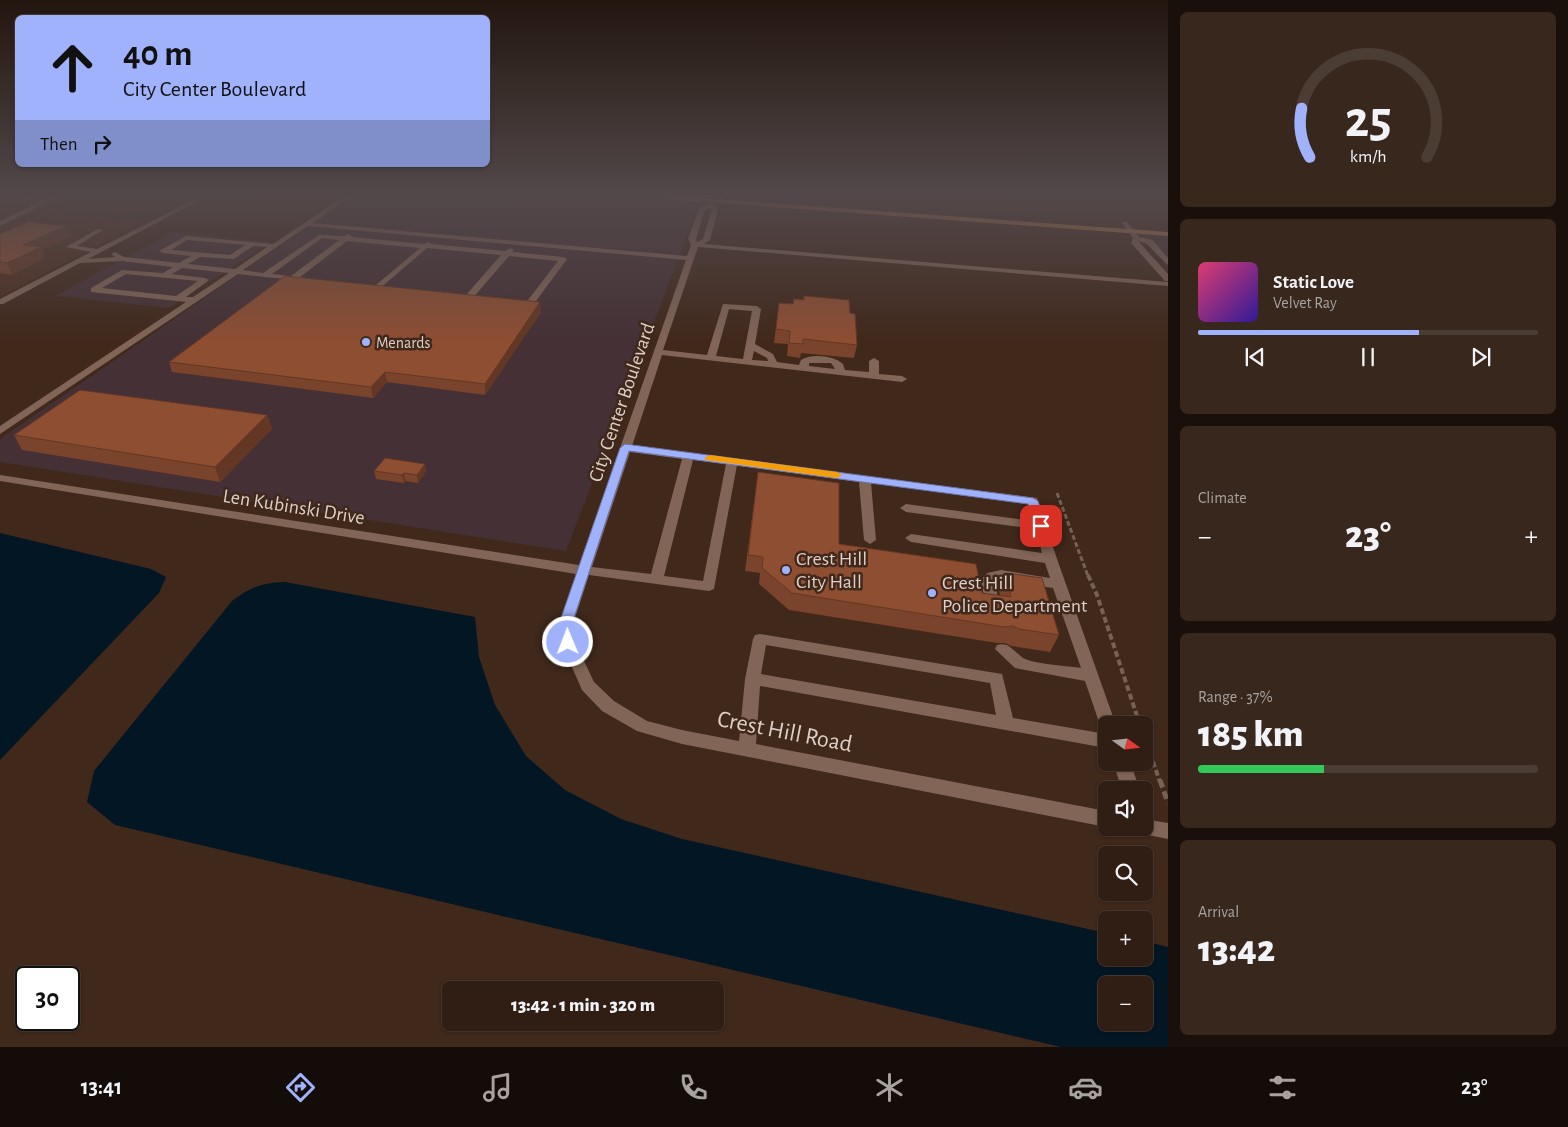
<!DOCTYPE html>
<html lang="en">
<head>
<meta charset="utf-8">
<style>
	:root { --surface:#301e14; --page:#38271d; --text:#f1f3f6; --muted:#a8a2a0; --line:#4b3c34; --accent:#a1b2fd }
	body { margin:0; font-family:"Alegreya Sans",sans-serif; background:var(--page); color:var(--text); height:100vh; display:flex; flex-direction:column; font-size:19px; white-space:nowrap }
	* { box-sizing:border-box; margin:0 }
	p { font-size:16px; color:var(--muted) }
	.icon { flex:none; width:28px; height:28px; fill:none; stroke:currentColor; stroke-width:2; stroke-linecap:round; stroke-linejoin:round }
	.map { position:relative; flex:1; overflow:hidden }
	.drawer { display:flex; flex-direction:column; gap:12px; padding:12px; background:#1a100b; width:400px }
	.drawer>* { flex:none }
	.hud { position:absolute; left:15px; top:15px; width:475px; height:152px; border-radius:8px; box-shadow:0 1px 4px #0004,0 0 0 1px var(--line); background:#a1b2fd; color:#111; overflow:hidden }
	.needle { width:32px; rotate:105deg }
	.buttons { position:absolute; left:1098px; top:716px; display:grid; gap:10px }
	.buttons a { display:grid; place-items:center; width:55px; height:55px; border-radius:8px; background:var(--surface); box-shadow:0 1px 4px #0004,0 0 0 1px var(--line); font-size:25px }
	.speed { position:absolute; left:15px; top:966px; display:flex; gap:10px; font-size:25px; font-weight:700; text-align:center }
	.speed>* { display:grid; place-content:center; width:65px; height:65px; border-radius:50%; background:var(--surface); box-shadow:0 1px 4px #0004,0 0 0 1px var(--line); line-height:1 }
	.speed .limit { border:2px solid #111; border-radius:8px; background:#fff; color:#111 }
	.pin { position:absolute; display:grid; place-items:center; width:42px; height:42px; color:#fff; margin:-21px; border-radius:10px; box-shadow:0 2px 8px #0006 }
	.me { position:absolute; width:55px; margin:-28px; rotate:359deg; stroke-linejoin:round; filter:drop-shadow(0 0 4px #0008) }
	.turn { display:flex; align-items:center; gap:18px; height:105px; padding:0 25px; font-size:22px }
	.turn .icon { width:65px; height:65px; stroke-width:2.5 }
	.turn b { display:block; font-size:35px; line-height:42px }
	.then { display:flex; align-items:center; height:48px; padding:0 25px; background:#0003; gap:10px; font-size:19px }
	.big { font-size:38px; font-weight:800; line-height:1.1 }
	.drawer .tile { flex:1; display:flex; flex-direction:column; justify-content:center; gap:8px; min-width:0; padding:0 18px; border-radius:8px; background:var(--page) }
	.drawer .dial { align-items:center; gap:0 }
	.dial svg { height:130px; overflow:visible; fill:none; stroke:var(--line); stroke-width:7; stroke-linecap:round; text-anchor:middle }
	.dial text { fill:var(--text); stroke:none }
	.song { display:flex; align-items:center; gap:15px }
	.cover { width:60px; height:60px; border-radius:8px; background:linear-gradient(135deg,hsl(340 70% 55%),hsl(250 70% 35%)) }
	.played { height:5px; border-radius:2px; background:linear-gradient(90deg,var(--accent) 65%,var(--line) 65%) }
	.keys { display:flex; justify-content:space-around; direction:ltr }
	.heat { display:flex; justify-content:space-between; align-items:center; font-size:28px; direction:ltr }
	.charge { height:8px; border-radius:4px; background:linear-gradient(90deg,#34c759 37%,var(--line) 0) }
	.trip { position:absolute; left:442px; top:981px; width:282px; height:50px; border-radius:8px; background:var(--surface); box-shadow:0 1px 4px #0004,0 0 0 1px var(--line); font-weight:800; line-height:50px; text-align:center }
	.menu { display:flex; height:80px; justify-content:space-around; align-items:center; background:#130c08; color:var(--muted) }
	.menu .icon { width:35px; height:35px }
	.menu .active { color:var(--accent) }
	.menu b { font-size:22px; color:var(--text) }
	main { display:flex; flex:1; min-height:0 }
	.map>svg:first-child { display:block }
</style>
</head>
<body>
<main>
<div class="map">
<svg width="1168" height="1047" viewBox="0 0 1168 1047">
	<rect width="100%" height="100%" fill="#40281b"/>
	<g fill="#443035">
		<polygon points="351,197 633,197 700,202 566,551 0,462 0,439"/>
		<polygon points="173,232 271,242 169,308 55,296"/>
		<polygon points="1137,233 1168,235 1168,268"/>
	</g>
	<polygon fill="#4d2e1e" points="0,197 71,197 36,212 145,221 0,297 0,218 15,211 0,209"/>
	<g fill="#031623" fill-rule="evenodd">
		<polygon points="0,533 151,569 166,577 159,593 0,760"/>
		<path d="M285,582L475,617L479,657L495,705L526,756L565,790L621,819L682,839L1106,933V958H1144V941L1168,947V1047H1061L115,825L87,802L94,771L232,601C251,587 261,583 285,582ZM1106,985H1144V1022H1106Z"/>
	</g>
	<g fill="none" stroke-linecap="round" stroke-linejoin="round">
		<polyline stroke="#766155" stroke-width="3" stroke-dasharray="5 2.5" stroke-linecap="butt" points="1057,493 1088,576"/>
		<g stroke="#766155" stroke-width="4" stroke-dasharray="6 3" stroke-linecap="butt">
			<polyline points="1088,575 1097,595 1140,725"/>
			<polyline points="1144,736 1160,782"/>
		</g>
		<polyline stroke="#766155" stroke-width="5" stroke-dasharray="8 4" stroke-linecap="butt" points="1160,780 1168,803"/>
		<g fill="#816557" fill-rule="evenodd">
			<polygon points="10,197 48,199 59,197 0,226 0,221 42,201"/>
			<path d="M199,197H206L88,259L115,257L111,254L115,252L124,257L179,263L191,256L163,253L159,251L186,236L273,244L343,197H350L313,223L687,256L691,245L688,239L699,208L710,203L718,209L710,240L704,244L1168,282V286L698,247L663,350L707,355L723,304L757,306L761,309L755,344L773,354L777,362L799,365L801,360C812,353 834,356 843,364L845,370L869,372V361L874,358L879,361V374L902,376L907,379L902,382L662,355L632,446L1037,498L1057,559L1116,725H1106V731L1102,730L1100,725L1085,681L1015,668L995,649L997,645C1009,641 1014,652 1023,658C1033,664 1068,666 1081,668L1053,588L996,580L998,604L996,608H986L981,580L987,573L1001,570L1050,578L1045,563L911,542L905,538L911,534L1042,553L1036,529L906,512L900,508L906,504L1033,521L1028,504L871,483L876,540L870,544L864,540L859,482L737,465L714,589L709,591L589,575L575,618V642L594,682L614,701L647,721L682,730L739,741L745,679L753,639L755,635L760,634L1002,674L1013,718L1106,734V748L760,686L756,744L1106,811V827L682,744L637,731L602,711L582,690L561,642V618L576,574L0,481V475L579,565L686,260L308,226L243,270L263,273L319,235L344,236L349,234L352,237L424,244L428,242L431,244L505,251L510,248L514,250L512,252L563,257L567,259L533,305C527,306 517,306 513,302L517,300H528L558,261L509,256L472,299H466V295L501,255L427,248L379,289H376V285L420,248L347,241L300,277H303V281L238,274L0,434V426L186,302L91,292V288L122,270L163,273L173,267L122,261L80,263L3,304H0V299L91,252L66,247L98,229L103,230L77,246L97,249ZM709,208L712,209L703,239L697,242L696,239L705,209ZM322,238L339,240L291,276L272,274ZM187,240L245,245L230,255L171,250ZM253,246L267,247L235,269L188,264L200,257L234,259ZM182,268L229,273L193,297H186L209,280L205,278L172,274ZM126,274L198,281L176,296L102,288ZM729,309L752,311L743,359L716,356ZM754,351L767,358L768,361L752,360ZM809,363H831L835,369L809,366ZM630,452L682,459L651,574L592,567ZM693,460L726,464L703,581L664,576ZM766,645L990,683L996,715L761,674Z"/>
			<polygon points="1123,222 1127,222 1139,237 1153,240 1168,258 1168,265 1147,244 1138,241 1168,274 1168,281 1165,281 1131,243 1133,238 1122,223"/>
			<polygon points="1113,762 1130,762 1140,790 1122,790"/>
			<polygon points="1144,819 1168,823 1168,839 1138,833 1135,828 1144,828"/>
		</g>
		<polygon fill="#bb7e4a" fill-rule="evenodd" points="662,197 688,197 1168,232 1168,236 665,199"/>
	</g>
	<g fill="#7a432b">
		<polygon points="66,226 70,236 42,250 45,258 12,275 0,273 0,234"/>
		<polygon points="804,296 850,313 857,345 854,358 801,353 800,358 787,356 788,344 774,343 779,303 793,304 803,300"/>
		<polygon points="541,312 485,395 387,382 373,398 172,372 169,362"/>
		<polygon points="267,415 272,429 220,482 22,450 14,435"/>
		<polygon points="374,471 426,471 418,483 405,481 404,483 376,479"/>
		<polygon points="758,472 839,544 982,593 1000,596 999,589 1006,573 1059,635 1050,652 1011,646 1005,643 997,643 789,610 759,584 760,573 745,571"/>
	</g>
	<g fill="#633723">
		<polygon points="66,226 70,236 42,250 45,258 12,275 7,263 23,245"/>
		<polygon points="540,302 541,312 485,395 485,384"/>
		<polygon points="385,372 387,382 373,398 371,387"/>
		<polygon points="267,415 272,429 220,482 215,467"/>
		<polygon points="425,464 426,471 418,483 417,475"/>
		<polygon points="404,473 405,481 404,483 402,475"/>
	</g>
	<g fill="#8e4e32" stroke="#633723">
		<polygon points="28,222 66,226 23,245 41,247 7,263 0,262 0,234"/>
		<polygon points="285,276 540,302 485,384 385,372 371,387 169,362"/>
		<polygon points="804,296 849,300 850,313 855,314 857,345 803,339 803,344 789,343 790,331 776,329 779,303 793,304 794,299 804,300"/>
		<polygon points="80,390 267,415 215,467 14,435"/>
		<polygon points="385,458 425,464 417,475 404,473 402,475 374,471"/>
		<polygon points="758,472 839,483 839,544 976,564 982,593 1011,597 1006,573 1042,578 1059,635 1019,629 1013,626 1004,627 792,593 762,568 763,557 748,555"/>
	</g>
	<linearGradient id="sky" x2="0" y2="1"><stop stop-color="#23160f"/><stop offset="0.57" stop-color="#53484a"/><stop offset="1" stop-color="#53484a" stop-opacity="0"/></linearGradient>
	<rect width="1168" height="343" fill="url(#sky)"/>
	<polygon fill="#a1b2fd" stroke="#6974a4" points="625,444 1033,498 1038,501 1047,526 1045,529 1037,529 1028,504 629,451 574,618 575,642 573,645 564,645 562,642 561,618 620,448"/>
	<polygon fill="#f59e0b" points="710,455 837,472 842,475 837,478 706,460 704,458"/>
	<g fill="#a1b2fd" stroke="#40281b" stroke-width="2">
		<circle cx="366" cy="342" r="5"/>
		<circle cx="786" cy="570" r="5"/>
		<circle cx="932" cy="593" r="5"/>
	</g>
	<g text-anchor="middle" stroke-width="5" stroke-linejoin="round" paint-order="stroke">
		<g font-size="16" fill="#dfcfc7" stroke="#40281b" text-anchor="start">
			<text x="376" y="348">Menards</text>
		</g>
		<g font-size="20" fill="#dfcfc7" stroke="#40281b">
			<text transform="translate(621 402) rotate(-71)" y="7">City Center Boulevard</text>
			<text transform="translate(294 506) rotate(9)" y="7">Len Kubinski Drive</text>
		</g>
		<g font-size="20" fill="#dfcfc7" stroke="#40281b" text-anchor="start">
			<text x="796" y="565">Crest Hill<tspan x="796" dy="23">City Hall</tspan></text>
			<text x="942" y="589">Crest Hill<tspan x="942" dy="23">Police Department</tspan></text>
		</g>
		<g font-size="24" fill="#dfcfc7" stroke="#40281b">
			<text transform="translate(785 731) rotate(11)" y="8">Crest Hill Road</text>
		</g>
	</g>
</svg>
<div class="buttons">
<a><svg class="needle" viewBox="-14 -14 28 28"><path d="M0-13l5 13h-10z" fill="#e53935"/><path d="M0 13l5-13h-10z" fill="#a8a2a0"/></svg></a>
<a><svg class="icon" aria-label="sound" viewBox="0 0 24 24"><path d="M4 9h4l5-4v14l-5-4H4zM17 9q2 3 0 6"/></svg></a>
<a><svg class="icon" aria-label="search" viewBox="0 0 24 24"><circle cx="10" cy="10" r="6"/><path d="M15 15l6 6"/></svg></a>
<a>+</a>
<a>−</a>
</div>
<div class="speed"><div class="limit">30</div></div>
<div class="pin" style="left:1041px;top:526px;background:#d93025"><svg class="icon" aria-label="arrive" viewBox="0 0 24 24"><path d="M6 21V4h12l-3 4 3 4H6"/></svg></div>
<svg class="me" style="left:568px;top:642px" viewBox="-20 -20 40 40"><circle r="17" fill="#a1b2fd" stroke="#fff" stroke-width="3"/><path d="M0-11L8 9 0 5-8 9z" fill="#fff"/></svg>
<div class="trip">13:42 · 1 min · 320 m</div>
<div class="hud">
<div class="turn"><svg class="icon" aria-label="ahead" viewBox="0 0 24 24"><path d="M12 20V5M6 11l6-6 6 6"/></svg><div><b>40 m</b>City Center Boulevard</div></div>
<div class="then">Then<svg class="icon" aria-label="right" viewBox="0 0 24 24"><path d="M7 20v-9h11M14 6l5 5-5 5"/></svg></div>
</div>
</div>
<section class="drawer">
<div class="tile dial"><svg viewBox="0 0 100 80">
<path d="M14 69A42 42 0 1 1 86 69"/>
<path d="M14 69A42 42 0 0 1 9 39" stroke="#a1b2fd"/>
<text x="50" y="56" font-size="32" font-weight="700">25</text>
<text x="50" y="72" font-size="11">km/h</text>
</svg></div>
<div class="tile">
<div class="song"><i class="cover"></i><div><b>Static Love</b><p>Velvet Ray</p></div></div>
<div class="played"></div>
<div class="keys"><svg class="icon" aria-label="previous" viewBox="0 0 24 24"><path d="M18 5L8 12l10 7zM5 5v14"/></svg><svg class="icon" aria-label="pause" viewBox="0 0 24 24"><path d="M8 5v14M16 5v14"/></svg><svg class="icon" aria-label="next" viewBox="0 0 24 24"><path d="M6 5l10 7-10 7zM19 5v14"/></svg></div>
</div>
<div class="tile"><p>Climate</p>
<div class="heat"><a>−</a><b class="big">23°</b><a>+</a></div>
</div>
<div class="tile"><p>Range · 37%</p><b class="big">185 km</b><div class="charge"></div></div>
<div class="tile"><p>Arrival</p><b class="big">13:42</b></div>
</section>
</main>
<nav class="menu">
<b>13:41</b>
<svg class="icon active" aria-label="directions" viewBox="0 0 24 24"><path d="M12 3l9 9-9 9-9-9zM9 14v-3h6M13 9l2 2-2 2"/></svg>
<svg class="icon" aria-label="music" viewBox="0 0 24 24"><path d="M9 18V5l10-2v13"/><circle cx="6" cy="18" r="3"/><circle cx="16" cy="16" r="3"/></svg>
<svg class="icon" aria-label="phone" viewBox="0 0 24 24"><path d="M5 4h4l2 5-3 2q2 4 5 5l2-3 5 2v4C11 20 4 13 5 4z"/></svg>
<svg class="icon" aria-label="climate" viewBox="0 0 24 24"><path d="M12 3v18M4 7l16 10M4 17L20 7"/></svg>
<svg class="icon" aria-label="car" viewBox="0 0 24 24"><path d="M5 17H2v-5l4-1 3-4h7l3 4 3 1v5h-3M9 17h6M6 11h13"/><circle cx="7" cy="17" r="2"/><circle cx="17" cy="17" r="2"/></svg>
<svg class="icon" aria-label="filters" viewBox="0 0 24 24"><path d="M4 7h16M4 17h16"/><circle cx="9" cy="7" r="2"/><circle cx="15" cy="17" r="2"/></svg>
<b>23°</b>
</nav>
</body>
</html>
